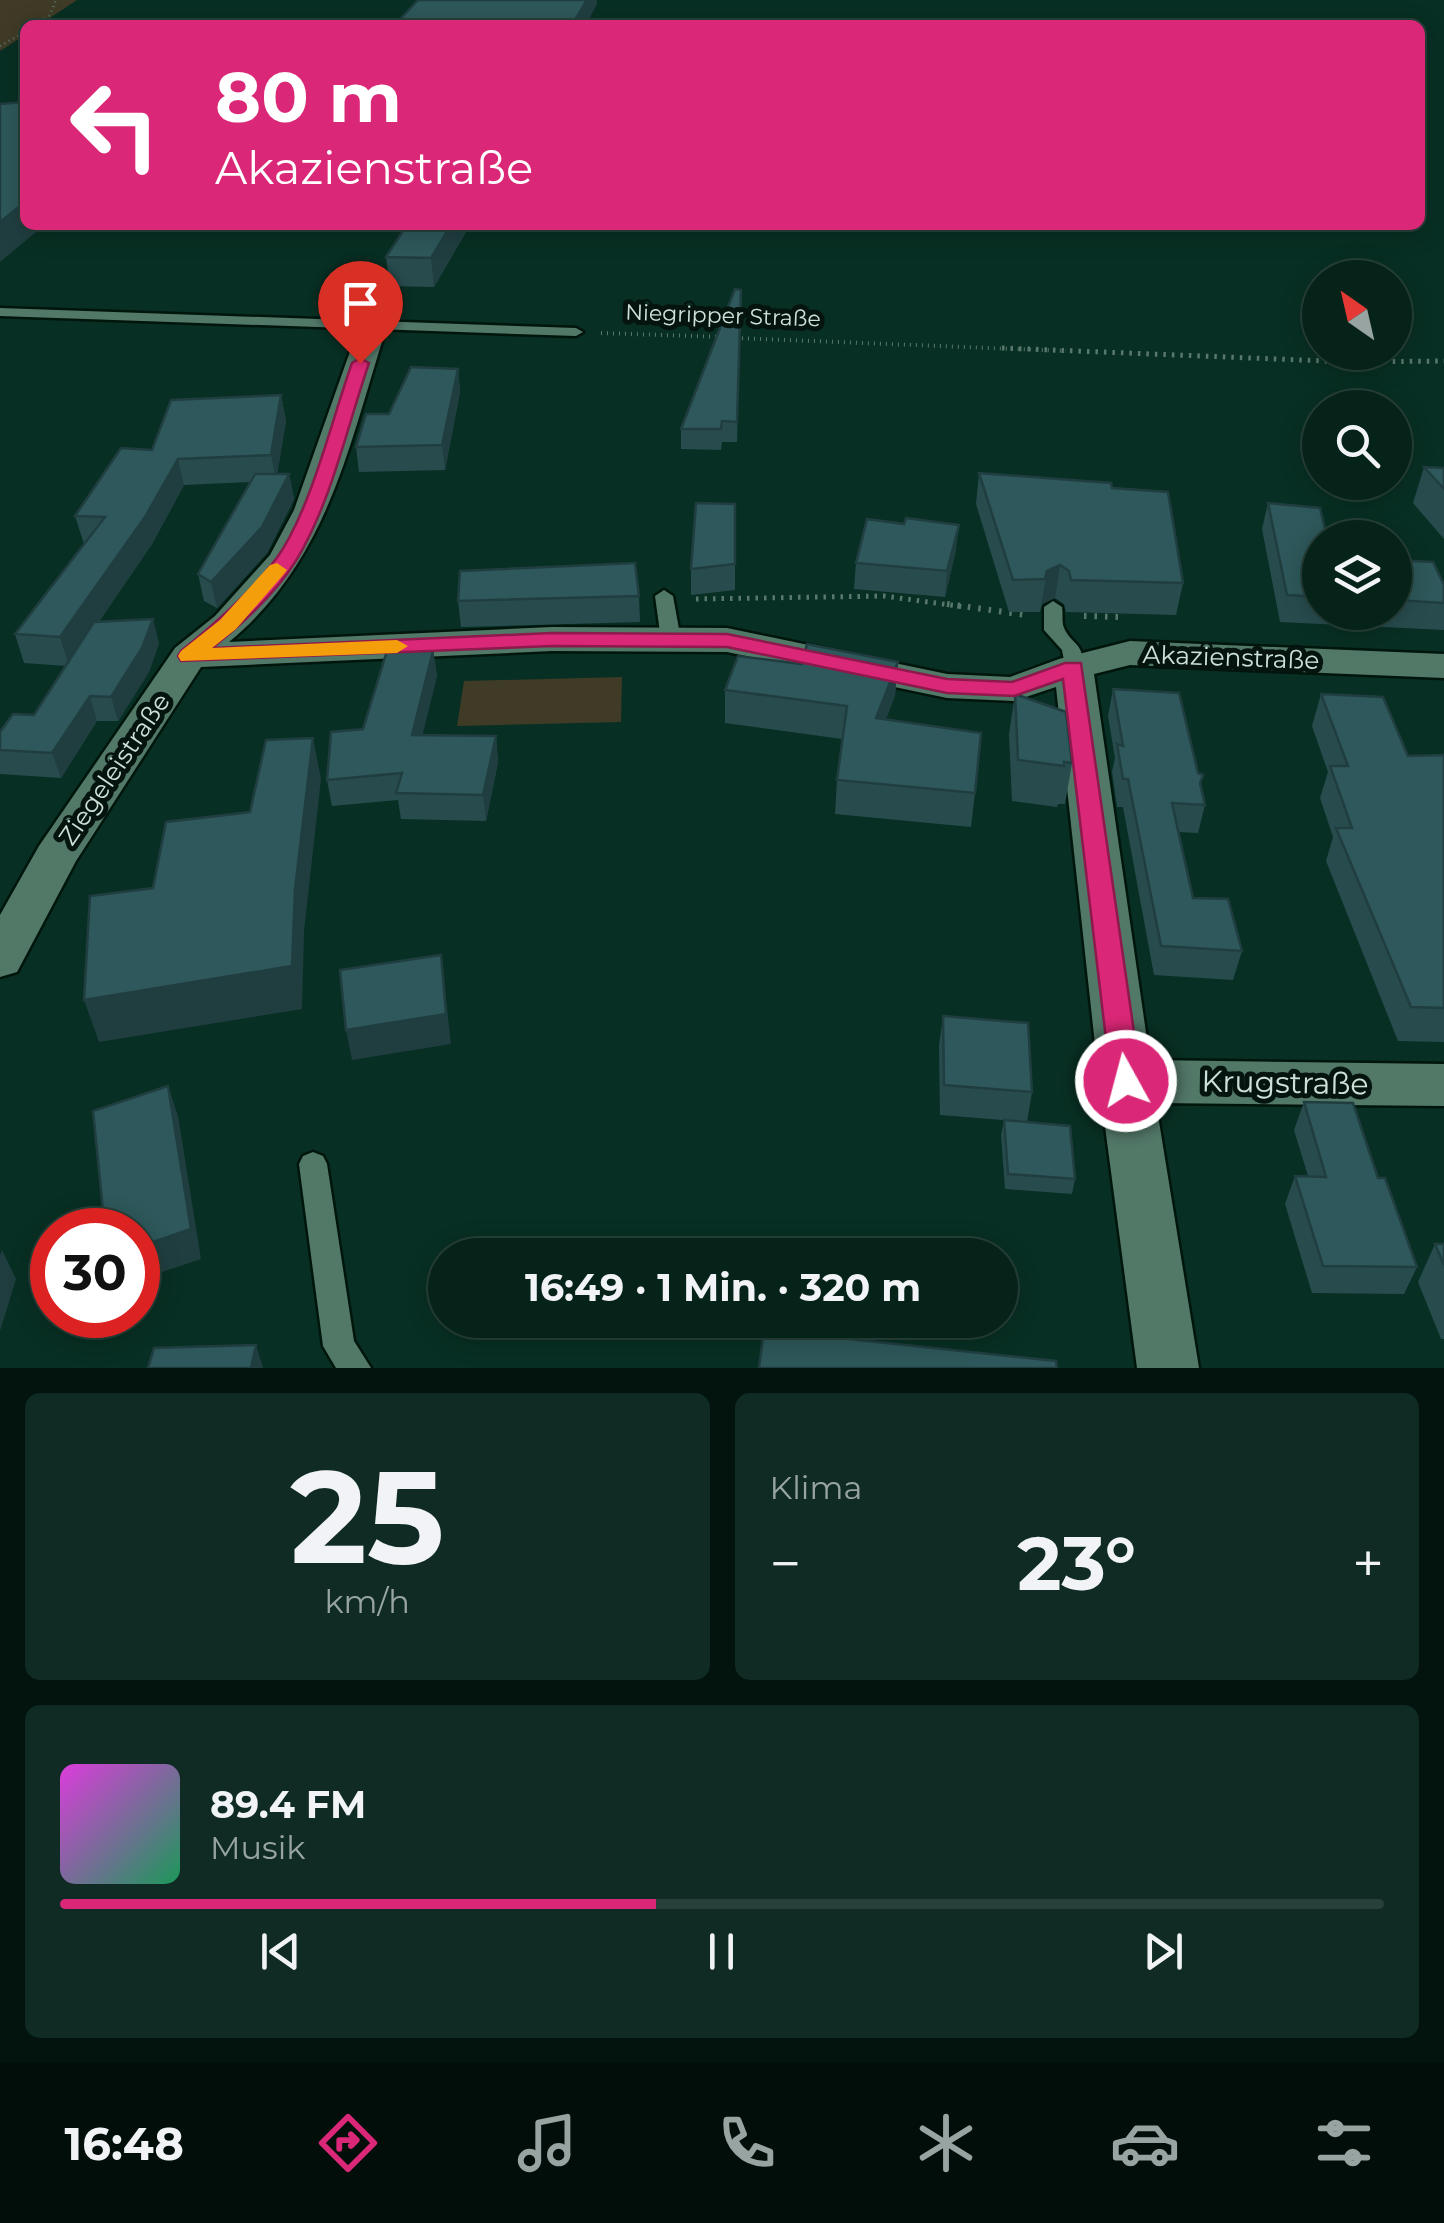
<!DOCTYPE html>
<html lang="de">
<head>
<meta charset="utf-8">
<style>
	:root { --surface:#06231a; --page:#0f2b23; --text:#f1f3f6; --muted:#98a4a2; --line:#274039; --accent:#db2777 }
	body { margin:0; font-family:Montserrat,sans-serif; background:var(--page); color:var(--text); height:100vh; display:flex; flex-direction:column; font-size:38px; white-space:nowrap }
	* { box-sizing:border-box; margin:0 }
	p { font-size:32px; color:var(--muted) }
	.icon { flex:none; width:55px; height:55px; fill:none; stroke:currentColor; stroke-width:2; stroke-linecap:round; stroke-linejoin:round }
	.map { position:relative; height:1368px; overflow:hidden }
	.sheet { display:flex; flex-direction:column; gap:25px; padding:25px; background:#03130e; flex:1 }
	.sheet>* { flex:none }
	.top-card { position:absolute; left:20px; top:20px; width:1405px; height:210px; border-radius:15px; box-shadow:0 5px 25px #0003,0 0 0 2px var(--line); background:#db2777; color:#fff; overflow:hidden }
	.needle { width:65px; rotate:326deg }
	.tools { position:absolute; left:1302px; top:260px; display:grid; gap:20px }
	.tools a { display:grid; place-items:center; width:110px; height:110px; border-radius:50%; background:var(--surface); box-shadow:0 5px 25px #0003,0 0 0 2px var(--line); font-size:50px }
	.speed { position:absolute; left:30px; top:1208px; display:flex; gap:20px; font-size:50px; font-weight:700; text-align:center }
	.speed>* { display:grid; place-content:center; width:130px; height:130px; border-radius:50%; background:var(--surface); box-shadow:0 5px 25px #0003,0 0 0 2px var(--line); line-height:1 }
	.speed .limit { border:15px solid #d22; background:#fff; color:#111 }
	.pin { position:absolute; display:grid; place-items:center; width:85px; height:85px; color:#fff; margin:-102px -42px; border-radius:50% 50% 50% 0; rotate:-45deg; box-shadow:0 0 10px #0007 }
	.pin .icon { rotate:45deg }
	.me { position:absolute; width:110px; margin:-55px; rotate:353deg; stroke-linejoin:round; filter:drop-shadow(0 0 8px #0008) }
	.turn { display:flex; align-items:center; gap:35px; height:210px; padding:0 30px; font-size:45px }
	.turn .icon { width:130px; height:130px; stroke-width:2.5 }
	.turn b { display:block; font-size:70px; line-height:85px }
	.big { font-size:75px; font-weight:700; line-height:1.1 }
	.sheet .widget { flex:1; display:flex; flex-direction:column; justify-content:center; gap:15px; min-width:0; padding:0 35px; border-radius:15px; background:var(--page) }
	.sheet .dial { align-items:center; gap:0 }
	.dial b { font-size:130px; line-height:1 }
	.song { display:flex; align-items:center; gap:30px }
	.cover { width:120px; height:120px; border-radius:15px; background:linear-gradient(135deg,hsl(300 70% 55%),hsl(150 70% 35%)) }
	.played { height:10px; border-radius:5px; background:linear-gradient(90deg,var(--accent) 45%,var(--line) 45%) }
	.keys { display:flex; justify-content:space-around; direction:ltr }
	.heat { display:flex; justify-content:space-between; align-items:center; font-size:55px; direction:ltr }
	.sheet .tiles { flex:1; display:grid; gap:25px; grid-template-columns:1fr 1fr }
	.widget:last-child { grid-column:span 2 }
	.trip { position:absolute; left:428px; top:1238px; width:590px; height:100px; border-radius:50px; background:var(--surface); box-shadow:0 5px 25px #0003,0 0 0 2px var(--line); font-weight:700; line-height:100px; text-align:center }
	.menu { display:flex; height:160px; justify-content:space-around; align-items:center; background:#020e0a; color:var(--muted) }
	.menu .icon { width:70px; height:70px }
	.menu .active { color:var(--accent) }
	.menu b { font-size:45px; color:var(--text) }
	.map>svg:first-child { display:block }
</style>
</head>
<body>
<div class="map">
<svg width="1444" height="1368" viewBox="0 0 1444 1368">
	<rect width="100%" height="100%" fill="#082f23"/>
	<g fill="#3f3b26">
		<polygon points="0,0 77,0 39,25 25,25 25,35 0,51"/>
		<polygon points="622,677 621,722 457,726 464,681"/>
	</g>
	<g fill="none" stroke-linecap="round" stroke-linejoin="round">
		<defs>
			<g id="service">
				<polygon points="0,308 576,328 583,332 576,336 0,316"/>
				<polygon points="664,590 673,596 681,640 671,646 661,640 655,596"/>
				<path d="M1053,601L1062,607C1063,613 1062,619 1063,625C1069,645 1089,643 1080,671H1066L1062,650L1044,630V607Z"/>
				<polygon points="313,1152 323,1156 327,1164 354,1341 371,1368 336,1368 323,1346 299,1164 303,1156"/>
			</g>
			<path id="minor" d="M373,318L387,326C349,444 329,559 229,642L552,627L727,628L947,674L1010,677L1059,659L1130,641L1444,654V678L1130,665L1094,674L1150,1060L1444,1064V1106L1156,1103L1199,1368H1137L1099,1081L1056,687L1014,701L947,698L727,652L552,651L201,667L76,861L17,972L0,977V915L39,846L175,648L215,616L270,555L294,510L359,326Z"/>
		</defs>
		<use href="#service" stroke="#00160d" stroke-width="5"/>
		<use href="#minor" stroke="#00160d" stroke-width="5"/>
		<g stroke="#59786d" stroke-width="2.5" stroke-dasharray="1 4" stroke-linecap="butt">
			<polyline points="37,25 50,15 56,0"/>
			<polyline points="0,46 25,32"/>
		</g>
		<g stroke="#59786d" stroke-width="4" stroke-dasharray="1 5" stroke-linecap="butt">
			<polyline points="601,333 723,337"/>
			<polyline points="736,338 1066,351"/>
		</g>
		<g stroke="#59786d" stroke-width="5" stroke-dasharray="2.5 6" stroke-linecap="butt">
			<polyline points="1002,348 1351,362 1444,361"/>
			<polyline points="696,599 884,596 965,607"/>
		</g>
		<g stroke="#59786d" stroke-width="6" stroke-dasharray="2.5 8" stroke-linecap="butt">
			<polyline points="947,604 1026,615"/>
			<polyline points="1084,616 1121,617"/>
		</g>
		<use href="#service" fill="#527868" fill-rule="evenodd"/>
		<use href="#minor" fill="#527868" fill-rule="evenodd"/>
	</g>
	<g fill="#284c4e">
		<polygon points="470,225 434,287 390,286 386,257"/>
		<polygon points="741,290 737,442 722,442 721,450 681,449 681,429"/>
		<polygon points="458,369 460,392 445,470 359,472 356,447"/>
		<polygon points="281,395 286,421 277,474 289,474 294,499 267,553 217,608 204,601 198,574 250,482 184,485 152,544 99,621 159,643 149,672 118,721 97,721 61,778 0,774 0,732 34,715 66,666 24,663 15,634 84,544 75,516 152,450"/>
		<polygon points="1424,467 1444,468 1444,539 1413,503"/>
		<polygon points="979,473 1112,488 1183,583 1176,615 1066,612 1064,604 1055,598 1042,604 1040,612 1009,612 976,504"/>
		<polygon points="1268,503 1320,538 1320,612 1395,612 1395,560 1444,585 1444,630 1280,622 1262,529"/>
		<polygon points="735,504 735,590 691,595 691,569"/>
		<polygon points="956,550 945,597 854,589 856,563"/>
		<polygon points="639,596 640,622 461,627 458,601"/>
		<polygon points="433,651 437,676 422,735 496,736 498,762 486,821 401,819 398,800 332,806 327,780 363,729"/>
		<polygon points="898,662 895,695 886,719 975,793 971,827 835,814 837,780 842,739 725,723 725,690 802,664"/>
		<polygon points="1113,689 1201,785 1205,805 1198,833 1178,832 1193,898 1242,951 1233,980 1154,975 1123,807 1117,807 1112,772 1115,758 1108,716"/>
		<polygon points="1015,694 1072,763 1065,804 1058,804 1057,807 1012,801 1009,734"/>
		<polygon points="1321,694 1408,756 1444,755 1444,1042 1398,1041 1326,861 1333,837 1320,798 1328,772 1312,726"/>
		<polygon points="943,1016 1032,1092 1027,1122 940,1115 939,1046"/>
		<polygon points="1304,1102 1378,1178 1417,1267 1404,1294 1312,1293 1285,1204 1295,1176 1308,1176 1294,1130"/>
		<polygon points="1004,1120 1075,1179 1072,1194 1005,1189 1001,1135"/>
		<polygon points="1435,1244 1444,1244 1444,1339 1441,1339 1418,1282"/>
	</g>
	<g fill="#203e40">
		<polygon points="587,0 597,0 597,4 586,25 572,25"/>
		<polygon points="25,202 25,225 42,225 42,227 0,262 0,222"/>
		<polygon points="451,225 470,225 434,287 431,258"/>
		<polygon points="458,369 460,392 445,470 442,445"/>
		<polygon points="281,395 286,421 276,481 271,455"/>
		<polygon points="178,459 184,485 152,544 69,666 60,637"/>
		<polygon points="289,474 294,499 267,553 217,608 211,582"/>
		<polygon points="959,525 956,550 945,597 947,571"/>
		<polygon points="1060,565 1055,598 1042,604 1040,612 1047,571"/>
		<polygon points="153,619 159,643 149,672 118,721 111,697"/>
		<polygon points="433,651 437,676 416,761 412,735"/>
		<polygon points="898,662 895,695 874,751 876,718"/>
		<polygon points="90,696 97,721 61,778 52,753"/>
		<polygon points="496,736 498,762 486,821 483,795"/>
		<polygon points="313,738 321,779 304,931 302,1009 99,1042 84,1000 295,889"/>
		<polygon points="441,955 451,1044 352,1060 346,1030"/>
		<polygon points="168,1086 178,1116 201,1259 138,1280 138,1247"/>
		<polygon points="2,1250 16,1279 0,1331 0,1256"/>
		<polygon points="256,1345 263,1368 251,1368"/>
	</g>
	<g fill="#2e585b" stroke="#203e40" stroke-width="2.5">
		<polygon points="418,0 587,0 572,25 395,25"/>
		<polygon points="25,102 25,202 0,222 0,104"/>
		<polygon points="407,225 451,225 431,258 386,257"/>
		<polygon points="735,289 741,290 737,422 722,421 721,429 681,429"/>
		<polygon points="411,367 458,369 442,445 356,447 366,414 389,414"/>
		<polygon points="281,395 271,455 178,459 145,517 60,637 15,634 105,517 75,516 121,448 152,450 171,400"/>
		<polygon points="1424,467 1444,468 1444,489"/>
		<polygon points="979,473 1111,483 1112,488 1168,492 1183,583 1071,580 1069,571 1060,565 1047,571 1045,579 1013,580"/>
		<polygon points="255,474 289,474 262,527 211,582 198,574"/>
		<polygon points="696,503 735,504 735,564 691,569"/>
		<polygon points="1268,503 1320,508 1327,538 1320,538 1320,597 1287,595"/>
		<polygon points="906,518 959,525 947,571 856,563 867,519 904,524"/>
		<polygon points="1395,560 1433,562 1444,585 1444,603 1395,600"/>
		<polygon points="635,563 639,596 458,601 460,571"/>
		<polygon points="153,619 142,648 111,697 90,696 52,753 0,750 0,732 13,714 34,715 94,622"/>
		<polygon points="807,644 898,662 876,718 981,733 975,793 837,780 847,706 725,690 738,656 802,664"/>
		<polygon points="387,651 433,651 412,735 496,736 483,795 396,793 402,773 327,780 331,732 363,729"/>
		<polygon points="1113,689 1179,693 1198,773 1203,775 1200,783 1205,805 1172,803 1193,898 1228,899 1242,951 1161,946 1128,779 1123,779 1117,744 1123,746"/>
		<polygon points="1015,694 1066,712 1072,763 1064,762 1064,766 1018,760"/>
		<polygon points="1321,694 1383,697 1408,756 1444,755 1444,1008 1411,1007 1336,828 1352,828 1330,766 1348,766"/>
		<polygon points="313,738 295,889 292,966 84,1000 90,896 153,888 166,822 250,812 266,740"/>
		<polygon points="441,955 446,1014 346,1030 340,970"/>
		<polygon points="943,1016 1028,1023 1032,1092 944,1085"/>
		<polygon points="168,1086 191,1229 138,1247 138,1230 105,1230 93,1111"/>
		<polygon points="1304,1102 1353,1103 1378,1178 1385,1178 1417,1267 1323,1266 1295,1176 1326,1177"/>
		<polygon points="1004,1120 1070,1126 1075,1179 1008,1174"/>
		<polygon points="1435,1244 1444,1244 1444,1265"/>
		<polygon points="764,1330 1056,1361 1057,1368 759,1368"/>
		<polygon points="256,1345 251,1368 148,1368 154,1348"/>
	</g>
	<path fill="#db2777" stroke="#8e194d" stroke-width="2.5" d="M360,358L369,363C347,427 332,500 297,559C277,592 242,624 212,648L552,633L727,634L947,679L1012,682L1065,663H1081L1141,1081L1136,1090L1126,1093L1115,1090L1111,1081L1063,679L1014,696L947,693L727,647L552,646L181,661L178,656L181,651C215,624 249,594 276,559C310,513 332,419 352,363Z"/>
	<polygon fill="#f59e0b" points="277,563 287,570 284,574 236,629 212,648 397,640 408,646 397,653 181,661 178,656 181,651 220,620 270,565"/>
	<g text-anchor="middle" stroke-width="10" stroke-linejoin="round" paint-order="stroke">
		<g font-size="22" fill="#cde1d8" stroke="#05140e">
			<text transform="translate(723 315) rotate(2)" y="8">Niegripper Straße</text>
		</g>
		<g font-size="25" fill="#cde1d8" stroke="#05140e">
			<text transform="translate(1231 657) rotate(2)" y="9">Akazienstraße</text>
			<text transform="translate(114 769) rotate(-56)" y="9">Ziegeleistraße</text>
		</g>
		<g font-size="30" fill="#cde1d8" stroke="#05140e">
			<text transform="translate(1285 1083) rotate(1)" y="10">Krugstraße</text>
		</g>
	</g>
</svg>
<div class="tools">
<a><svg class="needle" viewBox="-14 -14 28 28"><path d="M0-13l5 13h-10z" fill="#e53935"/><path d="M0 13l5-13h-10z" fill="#98a4a2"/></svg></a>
<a><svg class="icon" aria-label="search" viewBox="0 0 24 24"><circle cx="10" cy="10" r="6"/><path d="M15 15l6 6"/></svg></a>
<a><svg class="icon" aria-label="layers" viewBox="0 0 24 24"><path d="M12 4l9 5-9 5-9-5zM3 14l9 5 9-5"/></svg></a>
</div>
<div class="speed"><div class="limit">30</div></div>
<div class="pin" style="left:360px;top:363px;background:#d93025"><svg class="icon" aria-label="arrive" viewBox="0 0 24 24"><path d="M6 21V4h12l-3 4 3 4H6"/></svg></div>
<svg class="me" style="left:1126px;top:1081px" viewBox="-20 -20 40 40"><circle r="17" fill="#db2777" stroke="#fff" stroke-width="3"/><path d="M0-11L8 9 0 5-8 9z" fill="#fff"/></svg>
<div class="trip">16:49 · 1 Min. · 320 m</div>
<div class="top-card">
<div class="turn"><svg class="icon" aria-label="left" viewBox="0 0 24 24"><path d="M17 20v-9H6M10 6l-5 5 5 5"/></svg><div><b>80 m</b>Akazienstraße</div></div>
</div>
</div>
<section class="sheet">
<div class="tiles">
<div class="widget dial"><b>25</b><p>km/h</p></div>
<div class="widget"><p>Klima</p>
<div class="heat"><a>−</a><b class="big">23°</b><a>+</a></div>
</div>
<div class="widget">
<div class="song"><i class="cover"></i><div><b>89.4 FM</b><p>Musik</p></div></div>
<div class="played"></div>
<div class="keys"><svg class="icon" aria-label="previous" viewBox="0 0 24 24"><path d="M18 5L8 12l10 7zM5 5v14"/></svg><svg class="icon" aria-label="pause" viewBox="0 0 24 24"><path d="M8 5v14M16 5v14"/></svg><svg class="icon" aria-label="next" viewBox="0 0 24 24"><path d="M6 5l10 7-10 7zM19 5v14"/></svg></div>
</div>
</div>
</section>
<nav class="menu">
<b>16:48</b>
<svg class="icon active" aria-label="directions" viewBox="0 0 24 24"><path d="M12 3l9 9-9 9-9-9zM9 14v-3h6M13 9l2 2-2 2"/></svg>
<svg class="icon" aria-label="music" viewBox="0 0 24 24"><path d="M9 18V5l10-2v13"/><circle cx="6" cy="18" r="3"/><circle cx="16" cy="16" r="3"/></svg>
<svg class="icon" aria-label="phone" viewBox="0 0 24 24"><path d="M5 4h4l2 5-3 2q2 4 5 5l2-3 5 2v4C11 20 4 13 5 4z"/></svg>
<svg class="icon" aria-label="climate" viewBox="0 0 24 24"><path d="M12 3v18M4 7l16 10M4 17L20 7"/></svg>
<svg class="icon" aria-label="car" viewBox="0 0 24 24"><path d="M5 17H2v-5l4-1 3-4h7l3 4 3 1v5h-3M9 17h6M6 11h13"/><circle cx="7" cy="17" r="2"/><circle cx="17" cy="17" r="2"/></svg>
<svg class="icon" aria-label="filters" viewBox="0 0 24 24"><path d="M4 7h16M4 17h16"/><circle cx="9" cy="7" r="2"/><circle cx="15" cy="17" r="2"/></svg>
</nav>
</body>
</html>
